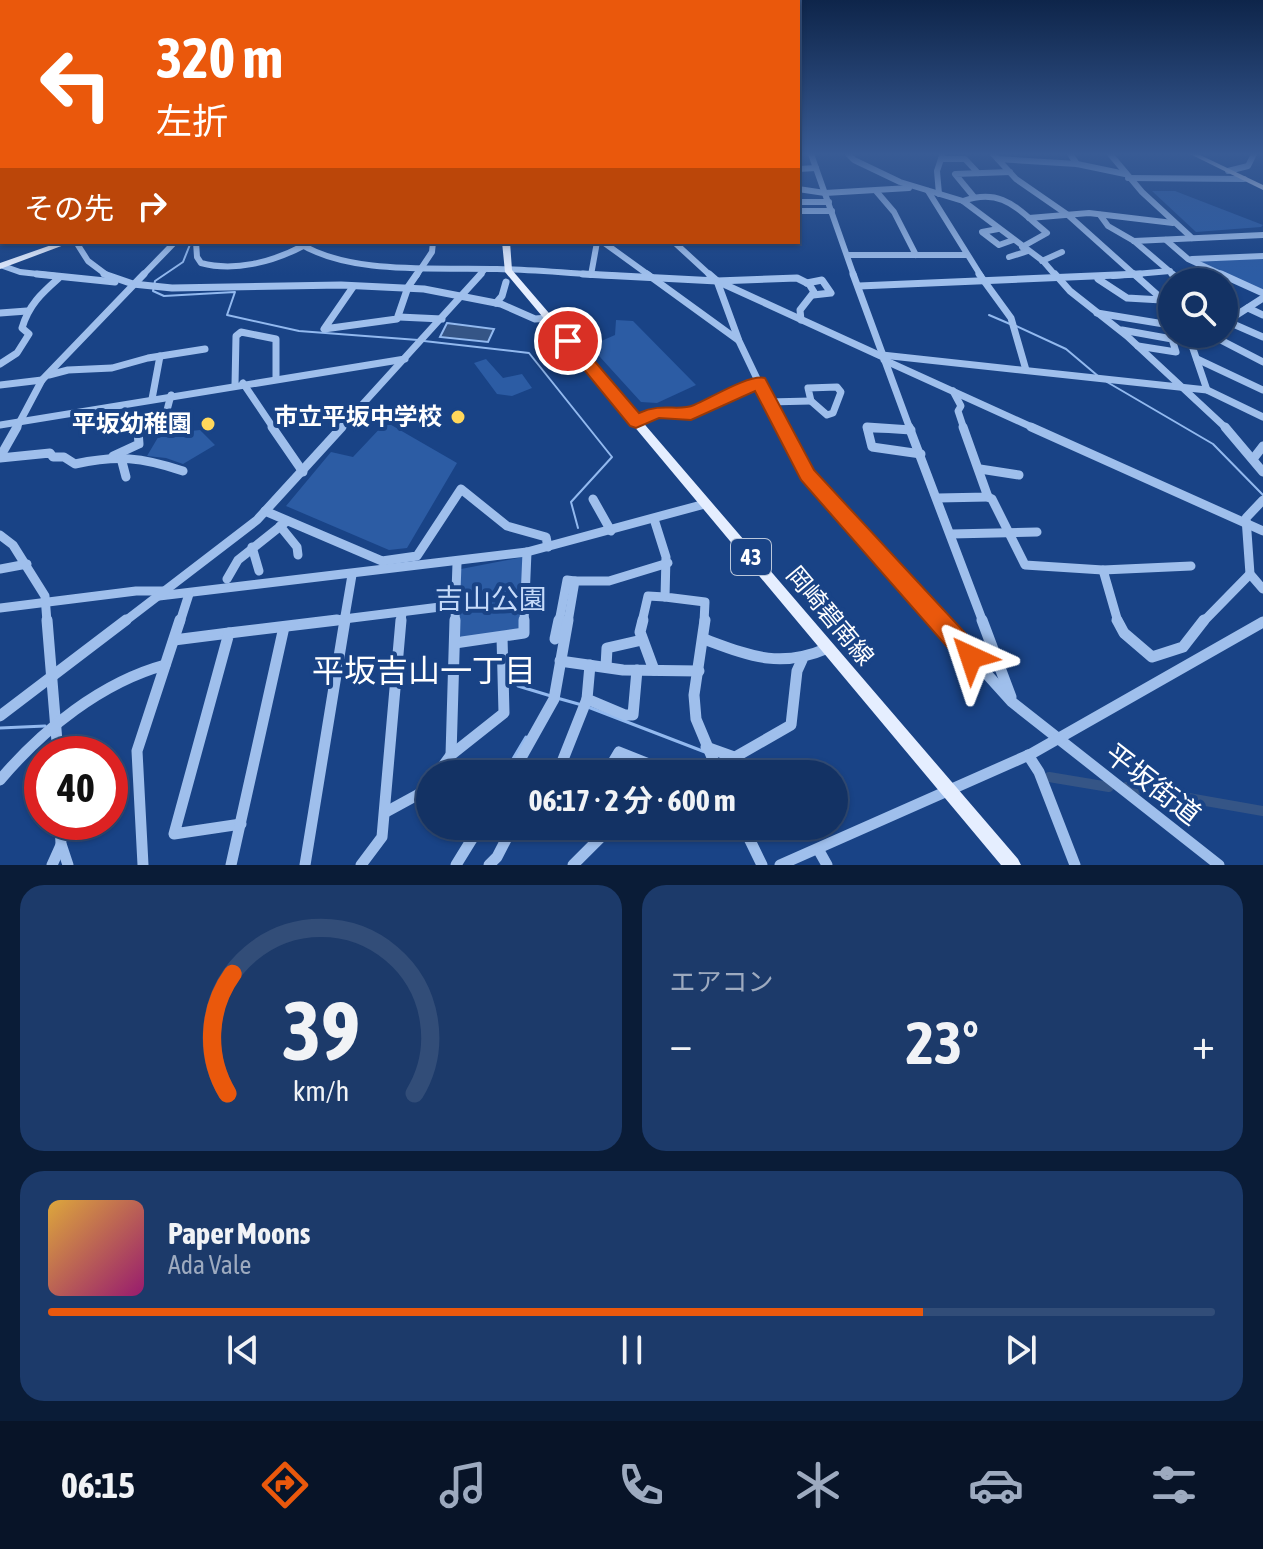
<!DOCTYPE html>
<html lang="ja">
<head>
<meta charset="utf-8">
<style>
	:root { --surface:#133264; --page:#1c3a6a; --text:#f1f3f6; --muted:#9daabf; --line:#324d78; --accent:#ea580c }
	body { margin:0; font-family:"Asap Condensed","Noto Sans JP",sans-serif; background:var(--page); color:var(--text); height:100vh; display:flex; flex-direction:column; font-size:30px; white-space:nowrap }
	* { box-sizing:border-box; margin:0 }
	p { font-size:26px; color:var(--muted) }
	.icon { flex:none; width:44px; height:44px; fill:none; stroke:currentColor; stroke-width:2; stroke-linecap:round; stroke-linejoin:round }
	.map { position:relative; height:865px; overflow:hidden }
	.side { display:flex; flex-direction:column; gap:20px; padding:20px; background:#0a1c37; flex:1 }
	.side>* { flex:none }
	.top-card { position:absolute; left:0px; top:0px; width:800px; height:244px; box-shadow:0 2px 6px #0004,0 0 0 2px var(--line); background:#ea580c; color:#fff; overflow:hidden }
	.tools { position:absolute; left:1158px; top:268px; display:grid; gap:16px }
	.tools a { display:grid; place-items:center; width:80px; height:80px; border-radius:50%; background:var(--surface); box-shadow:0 2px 6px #0004,0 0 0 2px var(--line); font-size:40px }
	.speed { position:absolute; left:24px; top:736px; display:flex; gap:16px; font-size:40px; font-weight:700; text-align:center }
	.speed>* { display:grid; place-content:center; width:104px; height:104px; border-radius:50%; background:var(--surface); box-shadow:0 2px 6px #0004,0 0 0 2px var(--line); line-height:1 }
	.speed .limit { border:12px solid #d22; background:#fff; color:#111 }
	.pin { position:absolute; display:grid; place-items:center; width:68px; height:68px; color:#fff; margin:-34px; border:4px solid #fff; border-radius:50%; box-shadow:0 2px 8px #0007 }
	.me { position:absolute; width:88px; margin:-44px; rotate:318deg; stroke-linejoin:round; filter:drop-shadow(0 0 6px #0008) }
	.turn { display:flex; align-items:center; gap:28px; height:168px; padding:0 24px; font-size:36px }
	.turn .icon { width:104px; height:104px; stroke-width:2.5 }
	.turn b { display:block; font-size:56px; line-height:68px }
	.then { display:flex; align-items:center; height:76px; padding:0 24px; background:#0003; gap:16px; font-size:30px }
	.big { font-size:60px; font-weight:700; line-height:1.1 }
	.side .tile { flex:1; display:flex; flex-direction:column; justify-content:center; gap:12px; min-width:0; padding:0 28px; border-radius:24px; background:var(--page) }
	.side .dial { align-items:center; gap:0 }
	.dial svg { height:208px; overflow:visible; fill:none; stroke:var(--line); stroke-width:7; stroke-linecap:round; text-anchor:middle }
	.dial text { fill:var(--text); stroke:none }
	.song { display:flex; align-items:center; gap:24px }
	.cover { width:96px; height:96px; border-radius:12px; background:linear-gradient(135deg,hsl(40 70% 55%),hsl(320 70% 35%)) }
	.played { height:8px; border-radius:4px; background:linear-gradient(90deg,var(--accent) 75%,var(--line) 75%) }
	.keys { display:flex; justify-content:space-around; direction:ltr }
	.heat { display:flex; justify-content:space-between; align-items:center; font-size:44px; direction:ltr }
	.side .tiles { flex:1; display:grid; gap:20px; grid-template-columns:1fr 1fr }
	.tile:last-child { grid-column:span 2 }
	.trip { position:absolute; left:416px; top:760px; width:432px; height:80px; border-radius:40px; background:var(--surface); box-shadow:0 2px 6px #0004,0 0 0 2px var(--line); font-weight:700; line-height:80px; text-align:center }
	.tabs { display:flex; height:128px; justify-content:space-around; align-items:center; background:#081428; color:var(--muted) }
	.tabs .icon { width:56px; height:56px }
	.tabs .selected { color:var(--accent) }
	.tabs b { font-size:36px; color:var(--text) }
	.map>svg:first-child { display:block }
</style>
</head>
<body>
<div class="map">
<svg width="1263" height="865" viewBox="0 0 1263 865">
	<rect width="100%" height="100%" fill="#194386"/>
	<g fill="#2c5ca4">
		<polygon points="1152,191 1175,191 1263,225 1261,227 1196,232"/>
		<polygon points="1263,257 1263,292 1194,260"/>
		<polygon points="616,320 633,321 696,385 657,403 641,402 590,346 615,335"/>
		<polygon points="486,359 503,378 522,374 532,388 512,396 497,394 474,363"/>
		<polygon points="386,422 457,463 407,548 389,550 286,506 331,452 353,457"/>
		<polygon points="200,430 215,445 183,464 166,458 147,456 160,434"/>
		<polygon points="523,557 521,628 462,638 459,635 461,569"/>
	</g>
	<polygon fill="#355586" stroke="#92b9ef" stroke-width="2" points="447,323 494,329 488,342 440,337"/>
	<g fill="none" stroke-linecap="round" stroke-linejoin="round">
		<g stroke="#92b9ef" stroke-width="2">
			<polyline points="191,242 183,262 155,281 153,291 164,296 235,292 227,315 299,331 418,340"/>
			<polyline points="989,315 1010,324"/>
			<polyline points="1016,326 1066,349 1098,376"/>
			<polyline points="424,341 529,353 612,457 571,502 578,528"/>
			<polyline points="1107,382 1213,444 1263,495"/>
		</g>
		<g stroke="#92b9ef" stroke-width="3">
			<polyline points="518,686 551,696"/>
			<polyline points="557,698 582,705"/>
			<polyline points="588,707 705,752"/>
			<polyline points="0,728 45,726"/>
			<polyline points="733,763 762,774"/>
			<polyline points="504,774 526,737"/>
			<polyline points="467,836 473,826"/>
		</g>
		<g stroke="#355586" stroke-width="10">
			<polyline points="1049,777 1109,787"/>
			<polyline points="1126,787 1263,811"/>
		</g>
		<g stroke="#9fbfec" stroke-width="6">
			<polyline points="811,154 854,276"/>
			<polyline points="848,154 854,160 900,182 963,201 1043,261 1056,276"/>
			<polyline points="993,154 1016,179 1068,215 1136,276"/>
			<polyline points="1070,154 1077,164"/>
			<polyline points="1110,154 1142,192 1192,238"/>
			<polyline points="941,159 965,159 978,173"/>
			<polyline points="998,159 1077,164 1125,174"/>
			<polyline points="798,169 816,168"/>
			<polyline points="1228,171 1248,166 1254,154"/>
			<polyline points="1128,178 1244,179"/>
			<polyline points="798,189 825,193 909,188"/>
			<polyline points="876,191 894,212 916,255"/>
			<polyline points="928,191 981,276"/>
			<polyline points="939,194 937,171 942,156"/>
			<polyline points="974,197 955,174 1010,172"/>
			<path d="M963,201C1003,187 1018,210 1047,233L1022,247"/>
			<polyline points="798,202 829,202"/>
			<polyline points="798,211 832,211"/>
			<polyline points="1100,215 1108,226 1134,241 1175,276"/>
			<polyline points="1029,218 1089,213 1173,223"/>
			<polyline points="998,229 982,232 999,245 1013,240"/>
			<polyline points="1166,240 1188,259 1225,276"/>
			<polyline points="1134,241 1263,235"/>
			<polyline points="76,242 88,261 108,276"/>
			<path d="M196,242L197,257L201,263C234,272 273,262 303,246"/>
			<path d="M297,242C350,276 436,267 497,269C538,270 579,274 620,276"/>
			<polyline points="603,242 650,276"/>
			<polyline points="674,242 711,276"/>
			<polyline points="0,243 3,242"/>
			<polyline points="848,255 966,255"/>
			<polyline points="1009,257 1028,251"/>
			<polyline points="1192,259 1263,256"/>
			<polyline points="1042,261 1062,252"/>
			<polyline points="3,266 20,272 56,276"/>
			<polyline points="591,275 597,242"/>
			<polyline points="142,276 175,242"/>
			<polyline points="416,276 432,252 433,242"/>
			<polyline points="479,276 484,270"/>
			<polyline points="1113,276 1170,271"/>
		</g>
		<g stroke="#9fbfec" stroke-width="7">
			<polyline points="37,274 115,282"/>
			<polyline points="104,274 133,284 172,288 341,285 424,289 501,304 535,319 549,318"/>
			<polyline points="583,274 717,281 797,278 809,284 814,292 800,310 801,320"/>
			<polyline points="647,274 738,340"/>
			<polyline points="709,274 717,281 883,357"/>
			<polyline points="853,274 910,429"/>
			<polyline points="979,274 1011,318 1026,370"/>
			<polyline points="1055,274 1070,291 1127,336 1227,429"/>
			<polyline points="1134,274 1172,308"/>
			<polyline points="1172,274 1182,282"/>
			<polyline points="1221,274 1263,293"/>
			<polyline points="1098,279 1127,298 1162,300"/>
			<polyline points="717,281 739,341 781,429"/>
			<polyline points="807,283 822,280 831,293 813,295"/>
			<polyline points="859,286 1140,274"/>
			<polyline points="353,287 324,329 397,319 408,287 417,274"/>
			<polyline points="496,303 502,296 506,282"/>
			<polyline points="1248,308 1263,315"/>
			<polyline points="0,313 27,311"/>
			<polyline points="1097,313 1170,325"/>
			<polyline points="399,317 442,319"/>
			<polyline points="1224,320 1263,337"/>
			<polyline points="1224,323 1263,298"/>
			<polyline points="1122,330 1172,339 1176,352 1138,346"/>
			<polyline points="1188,334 1207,390"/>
			<polyline points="1209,334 1263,362"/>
			<polyline points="882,355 1207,390 1263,417"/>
			<polyline points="1197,359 1263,390"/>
			<polyline points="884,360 1036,429"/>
			<path d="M0,364L17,353L29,334L22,328C29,304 42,293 60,277"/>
			<polyline points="49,375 68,370 112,368 148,358 205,349"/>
			<polyline points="243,383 274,429"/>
			<polyline points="0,385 42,380"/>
			<polyline points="235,385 236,336 241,332 276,339 276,379"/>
			<polygon points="837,387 841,392 833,413 827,415 811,401 808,388"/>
			<polyline points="953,391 961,406 958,411 964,429"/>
			<polyline points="152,399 160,356"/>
			<polyline points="768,402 811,401"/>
			<polyline points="636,421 657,412 691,413 759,382"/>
			<polyline points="0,425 405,359"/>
			<polyline points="16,429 42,380 144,274"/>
			<polyline points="144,429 166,414 171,395"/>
			<polyline points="340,429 481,274"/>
			<polyline points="867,429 890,429"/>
		</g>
		<g stroke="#9fbfec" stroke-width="9">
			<polyline points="272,427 303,472"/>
			<polyline points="780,427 807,475 940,622"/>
			<polyline points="909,427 983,622"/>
			<polyline points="1031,427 1263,531"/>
			<polyline points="1225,427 1263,472"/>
			<polyline points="911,430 867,427 872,447 921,454"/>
			<polyline points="113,456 139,444 138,431 147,427"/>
			<polyline points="0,457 17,427"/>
			<path d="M0,458L50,453L53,457H64L75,464C118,455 141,457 183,471"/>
			<polyline points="121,458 126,477"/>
			<polyline points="1253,459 1263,446"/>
			<polyline points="980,469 1019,475"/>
			<polyline points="988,497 992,499 1025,565 1103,570"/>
			<polyline points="938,498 988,497 963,427"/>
			<polyline points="593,499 611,531"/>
			<polyline points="1263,500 1246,518 1250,574 1263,589"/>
			<polyline points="265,511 382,561 417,556 461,489 507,526 546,537 548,547"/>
			<polyline points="654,519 666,557 665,597 705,602 704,622"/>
			<polyline points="280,526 297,547 298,555"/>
			<polyline points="951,534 1037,532"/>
			<polyline points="0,535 13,545 45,596 47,622"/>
			<polyline points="252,547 259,571"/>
			<polyline points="0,569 27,564"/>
			<polyline points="227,579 238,560 287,521"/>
			<polyline points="159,596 527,552 705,504"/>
			<polyline points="0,608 136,591 163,591"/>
			<polyline points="124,622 257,520 342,427"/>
			<polyline points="180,622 189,594"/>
			<polyline points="320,622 456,605"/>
			<polyline points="344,622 352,575"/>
			<polyline points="401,622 402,613"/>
			<polyline points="455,622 457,563"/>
			<polyline points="524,622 527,552"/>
			<polyline points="559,622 567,580 575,581"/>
			<polyline points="568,622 575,581 609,581 668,563"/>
			<polyline points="642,622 648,596 665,597"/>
			<polyline points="1118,622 1103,570 1191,566"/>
			<polyline points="1203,622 1250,574"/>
		</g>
		<g stroke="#9fbfec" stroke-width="11">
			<polyline points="47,620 58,754"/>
			<polyline points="643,620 640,632 654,670"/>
			<polyline points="705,620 694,695 696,719 719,774"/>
			<polyline points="938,620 1012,702 1219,865"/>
			<polyline points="982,620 1011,697"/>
			<polyline points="1117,620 1124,633 1152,657 1183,647 1204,620"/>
			<polyline points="555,639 559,620"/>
			<path d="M704,639C750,656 780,669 828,648"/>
			<polyline points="174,640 229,633"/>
			<polyline points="455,643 524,633 524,620"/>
			<polyline points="560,661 623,670 699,671"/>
			<polyline points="590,665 587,699 625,715 633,715 637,670"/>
			<polyline points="606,667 607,648 642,640"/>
			<polyline points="0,716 126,620"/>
			<polyline points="706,747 734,757"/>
			<polyline points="451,755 455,620"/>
			<polyline points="1028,755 1039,772 1075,865"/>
			<polyline points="716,768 791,725 797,671 802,660"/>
			<polyline points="437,774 451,755 504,713 502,637"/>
			<polyline points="512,774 554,699 568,620"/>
			<polyline points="552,774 562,762 587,699"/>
			<polyline points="606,774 619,752 674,774"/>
			<path d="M0,780C42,730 102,682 165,665"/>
			<polyline points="386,812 419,794 430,782"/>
			<polyline points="60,822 61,844 68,865"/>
			<polyline points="241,824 174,834 229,633 337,620"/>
			<polyline points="743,826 762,865"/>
			<polyline points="818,849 827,865"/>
			<polyline points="52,865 61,845"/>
			<polyline points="143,865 137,751 180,620"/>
			<polyline points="231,865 284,627"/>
			<polyline points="305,865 345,620"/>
			<polyline points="361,865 382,837 401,620"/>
			<polyline points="456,865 480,826"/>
			<polyline points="489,865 497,857 513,826"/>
			<polyline points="573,865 608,830 626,826"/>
			<polyline points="780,865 1031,754 1263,622"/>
		</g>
		<g fill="#e5eeff" fill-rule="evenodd">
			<polygon points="1190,154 1198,154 1263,185 1263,190"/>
			<polygon points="60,242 72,242 0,269 0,263"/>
			<polygon points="502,242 510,242 512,270 1018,859 1021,865 1001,865 505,272"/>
		</g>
	</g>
	<linearGradient id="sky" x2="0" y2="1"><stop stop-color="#0e254a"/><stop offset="0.56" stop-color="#385b95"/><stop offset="1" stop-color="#385b95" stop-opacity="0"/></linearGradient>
	<rect width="1263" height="275" fill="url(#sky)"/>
	<path fill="#ea580c" stroke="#983908" stroke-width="2" d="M568,336L574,337L639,413C663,402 678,412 694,405C711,398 749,374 765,378L814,470L980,649L983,657L980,665L971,668L963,665L801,480L755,391L691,420L659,418L636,428L630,426L563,344V337Z"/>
	<g fill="#ffd75b" stroke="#194386" stroke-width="3">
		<circle cx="458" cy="417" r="8"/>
		<circle cx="208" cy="424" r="8"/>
	</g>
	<g text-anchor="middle" stroke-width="8" stroke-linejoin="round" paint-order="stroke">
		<rect fill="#194386" stroke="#bac7db" stroke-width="2" x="731" y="539" width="40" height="36" rx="6"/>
		<g font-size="22" font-weight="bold" fill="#fff">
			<text x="751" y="565">43</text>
		</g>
		<g font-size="24" font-weight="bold" fill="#fff" stroke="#194386" text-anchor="end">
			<text x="442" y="425">市立平坂中学校</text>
			<text x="192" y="432">平坂幼稚園</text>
		</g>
		<g font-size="24" fill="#fff" stroke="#194386">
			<text transform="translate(830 616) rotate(50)" y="8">岡崎碧南線</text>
		</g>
		<g font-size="28" fill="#c5daf9" stroke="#194386">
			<text x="491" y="609">吉山公園</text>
		</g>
		<g font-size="28" fill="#fff" stroke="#194386">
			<text transform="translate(1153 784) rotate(38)" y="10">平坂街道</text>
		</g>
		<g font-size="32" fill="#fff" stroke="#194386">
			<text x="424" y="682">平坂吉山一丁目</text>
		</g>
	</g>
</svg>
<div class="tools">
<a><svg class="icon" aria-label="search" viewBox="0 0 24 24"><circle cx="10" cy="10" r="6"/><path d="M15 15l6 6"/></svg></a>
</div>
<div class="speed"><div class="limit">40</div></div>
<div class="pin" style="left:568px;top:341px;background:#d93025"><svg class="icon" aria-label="arrive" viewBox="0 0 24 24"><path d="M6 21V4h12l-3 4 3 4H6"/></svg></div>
<svg class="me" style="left:971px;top:657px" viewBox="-20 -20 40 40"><path d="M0-17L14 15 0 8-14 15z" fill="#ea580c" stroke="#fff" stroke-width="4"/></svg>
<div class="trip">06:17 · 2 分 · 600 m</div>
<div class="top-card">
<div class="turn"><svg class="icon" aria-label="left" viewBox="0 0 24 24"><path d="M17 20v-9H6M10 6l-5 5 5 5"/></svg><div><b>320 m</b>左折</div></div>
<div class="then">その先<svg class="icon" aria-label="right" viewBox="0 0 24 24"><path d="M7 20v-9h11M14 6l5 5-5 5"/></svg></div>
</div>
</div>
<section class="side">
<div class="tiles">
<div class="tile dial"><svg viewBox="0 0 100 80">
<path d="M14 69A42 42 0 1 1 86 69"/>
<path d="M14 69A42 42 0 0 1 16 23" stroke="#ea580c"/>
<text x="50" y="56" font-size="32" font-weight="700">39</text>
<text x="50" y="72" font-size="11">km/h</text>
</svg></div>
<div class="tile"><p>エアコン</p>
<div class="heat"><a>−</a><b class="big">23°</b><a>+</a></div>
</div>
<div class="tile">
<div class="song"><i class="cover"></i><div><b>Paper Moons</b><p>Ada Vale</p></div></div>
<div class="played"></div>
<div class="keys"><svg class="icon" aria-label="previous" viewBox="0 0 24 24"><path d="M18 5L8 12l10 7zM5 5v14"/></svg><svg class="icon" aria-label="pause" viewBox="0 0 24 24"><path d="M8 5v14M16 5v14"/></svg><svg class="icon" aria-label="next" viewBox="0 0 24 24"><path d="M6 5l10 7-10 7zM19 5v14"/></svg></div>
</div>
</div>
</section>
<nav class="tabs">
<b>06:15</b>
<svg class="icon selected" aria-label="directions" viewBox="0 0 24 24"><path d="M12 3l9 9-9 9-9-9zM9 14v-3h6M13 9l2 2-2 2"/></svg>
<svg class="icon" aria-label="music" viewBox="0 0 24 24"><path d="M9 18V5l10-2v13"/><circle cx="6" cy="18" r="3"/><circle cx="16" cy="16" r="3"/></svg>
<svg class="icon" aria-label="phone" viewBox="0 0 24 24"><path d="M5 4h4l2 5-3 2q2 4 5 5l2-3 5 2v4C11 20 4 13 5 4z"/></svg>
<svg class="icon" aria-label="climate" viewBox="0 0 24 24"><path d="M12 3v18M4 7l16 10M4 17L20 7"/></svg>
<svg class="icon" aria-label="car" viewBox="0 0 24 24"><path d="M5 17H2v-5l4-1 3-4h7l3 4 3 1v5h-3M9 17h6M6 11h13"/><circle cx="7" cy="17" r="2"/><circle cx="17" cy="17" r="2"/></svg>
<svg class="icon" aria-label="filters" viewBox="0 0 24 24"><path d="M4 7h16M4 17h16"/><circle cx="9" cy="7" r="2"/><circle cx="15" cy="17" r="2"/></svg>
</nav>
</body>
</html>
